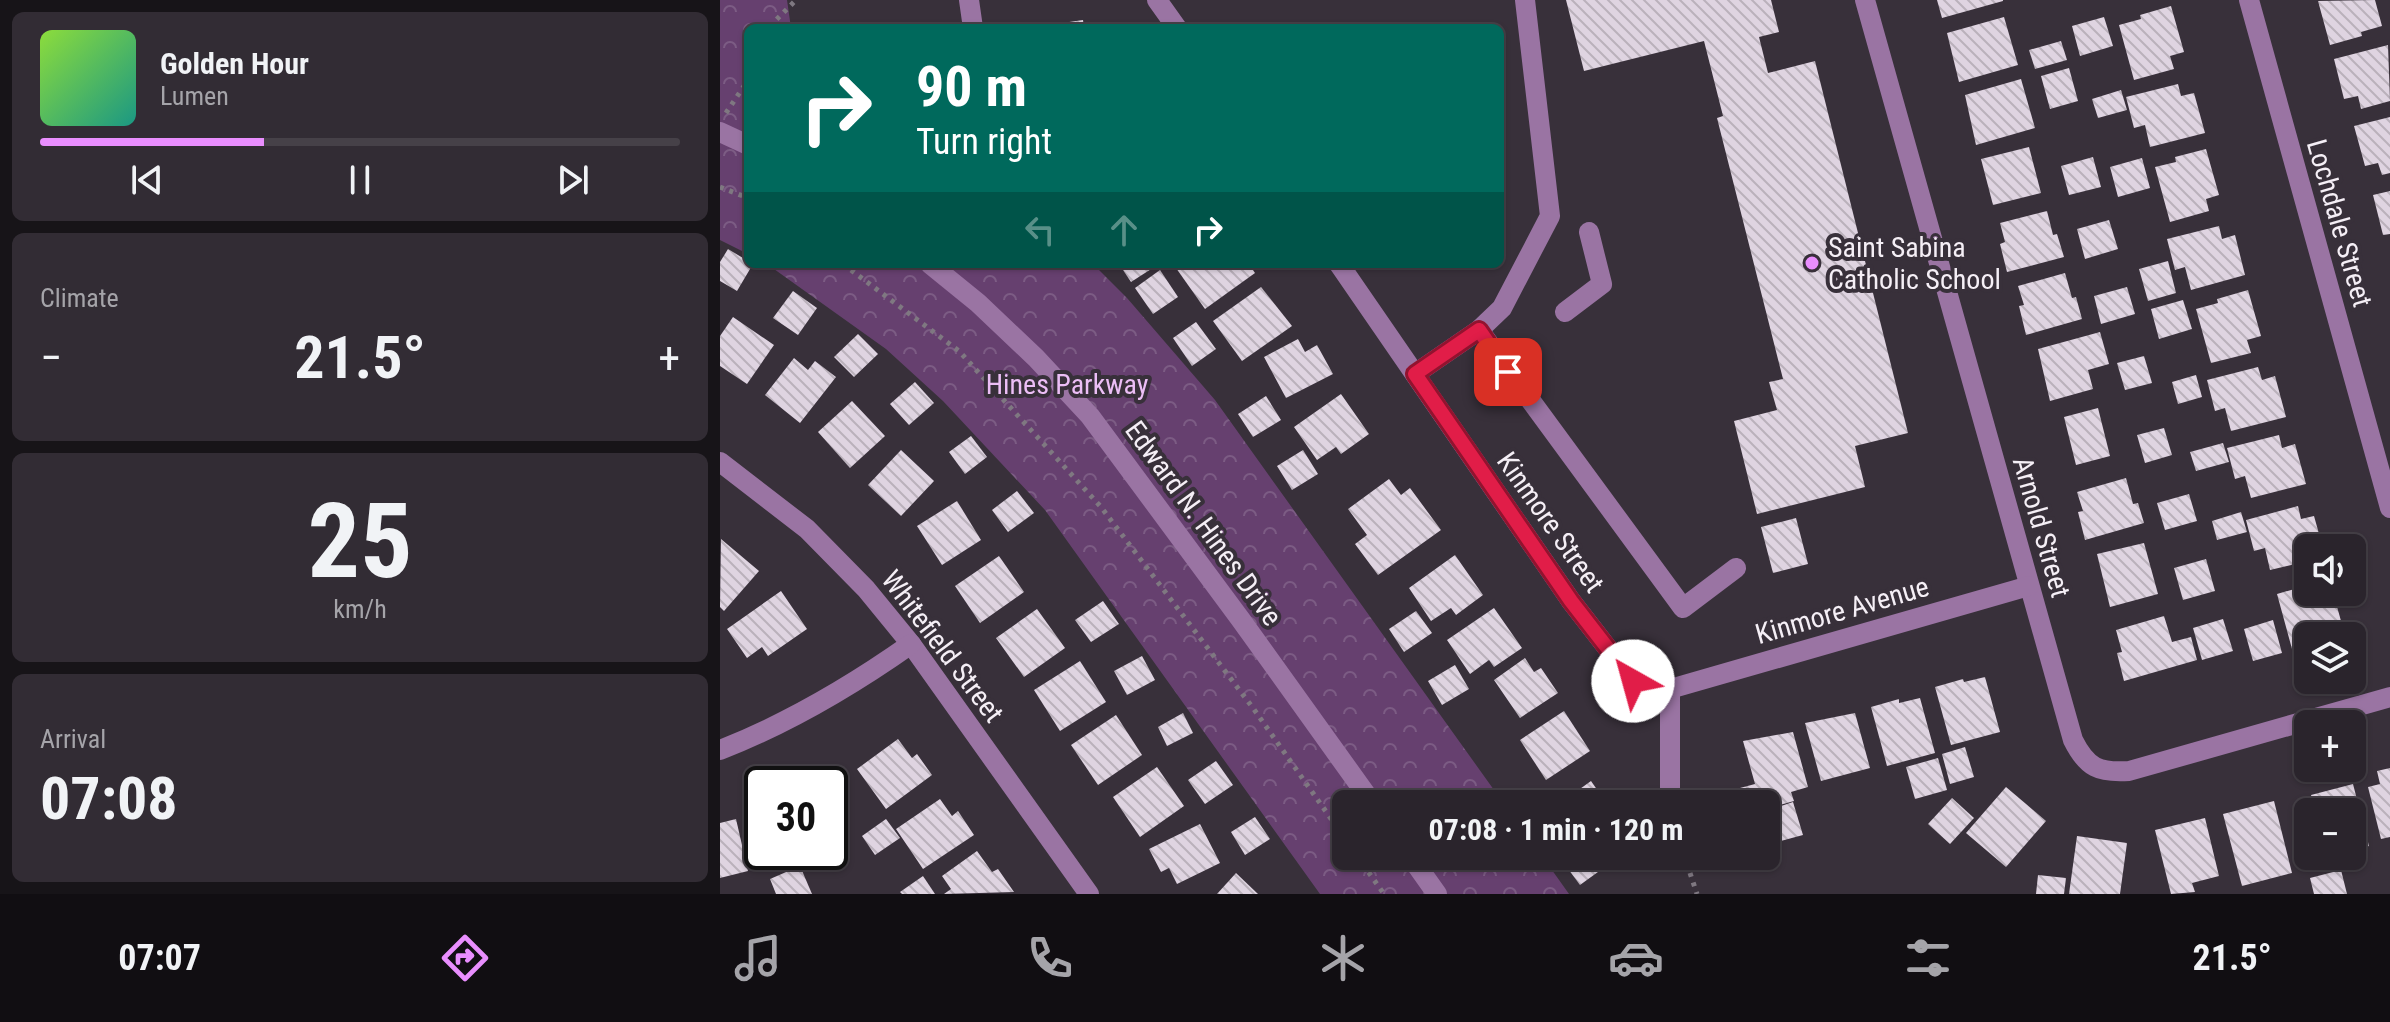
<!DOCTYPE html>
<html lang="en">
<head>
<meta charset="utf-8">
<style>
	:root { --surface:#2a242c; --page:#322c34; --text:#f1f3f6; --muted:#a5a4a9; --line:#464148; --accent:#e98efe }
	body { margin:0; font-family:"Roboto Condensed",sans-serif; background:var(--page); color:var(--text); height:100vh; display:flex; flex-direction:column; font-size:30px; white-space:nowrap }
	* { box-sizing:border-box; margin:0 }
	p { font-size:26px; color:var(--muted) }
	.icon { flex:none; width:44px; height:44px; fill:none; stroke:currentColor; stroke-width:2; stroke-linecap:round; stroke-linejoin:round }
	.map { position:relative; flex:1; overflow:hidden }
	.drawer { display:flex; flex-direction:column; gap:12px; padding:12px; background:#171418; width:720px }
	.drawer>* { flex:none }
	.guide { position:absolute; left:24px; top:24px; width:760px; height:244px; border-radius:12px; box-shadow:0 2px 6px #0004,0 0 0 2px var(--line); background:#00695c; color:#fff; overflow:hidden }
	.buttons { position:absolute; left:1574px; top:534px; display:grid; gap:16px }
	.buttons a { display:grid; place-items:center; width:72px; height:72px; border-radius:12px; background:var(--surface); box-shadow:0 2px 6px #0004,0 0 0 2px var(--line); font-size:40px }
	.speed { position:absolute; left:24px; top:766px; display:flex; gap:16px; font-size:40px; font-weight:700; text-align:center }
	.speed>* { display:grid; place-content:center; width:104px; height:104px; border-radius:50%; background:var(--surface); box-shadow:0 2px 6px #0004,0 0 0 2px var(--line); line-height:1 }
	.speed .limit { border:4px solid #111; border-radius:12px; background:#fff; color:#111 }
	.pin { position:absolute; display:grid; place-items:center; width:68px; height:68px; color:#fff; margin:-34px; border-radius:16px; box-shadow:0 4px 12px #0006 }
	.me { position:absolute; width:88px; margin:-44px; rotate:322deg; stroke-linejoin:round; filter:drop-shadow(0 0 6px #0008) }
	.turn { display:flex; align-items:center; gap:28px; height:168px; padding:0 40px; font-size:36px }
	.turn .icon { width:104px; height:104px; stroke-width:2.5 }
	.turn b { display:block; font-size:56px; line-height:68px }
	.lanes { display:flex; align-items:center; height:76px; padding:0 40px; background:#0003; justify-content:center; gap:40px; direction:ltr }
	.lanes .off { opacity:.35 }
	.big { font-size:60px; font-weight:700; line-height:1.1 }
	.drawer .tile { flex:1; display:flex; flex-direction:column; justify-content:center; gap:12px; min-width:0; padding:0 28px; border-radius:12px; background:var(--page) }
	.drawer .dial { align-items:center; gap:0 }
	.dial b { font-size:104px; line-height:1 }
	.song { display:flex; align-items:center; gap:24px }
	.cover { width:96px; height:96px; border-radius:12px; background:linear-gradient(135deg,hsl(90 70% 55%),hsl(170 70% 35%)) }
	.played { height:8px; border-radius:4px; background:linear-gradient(90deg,var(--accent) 35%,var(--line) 35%) }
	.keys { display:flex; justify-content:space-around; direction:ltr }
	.heat { display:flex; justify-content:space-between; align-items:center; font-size:44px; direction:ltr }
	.trip { position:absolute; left:612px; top:790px; width:448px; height:80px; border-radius:12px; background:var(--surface); box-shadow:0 2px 6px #0004,0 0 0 2px var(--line); font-weight:700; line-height:80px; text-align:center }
	.tab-bar { display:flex; height:128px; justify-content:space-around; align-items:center; background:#110e12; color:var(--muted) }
	.tab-bar .icon { width:56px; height:56px }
	.tab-bar .current { color:var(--accent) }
	.tab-bar b { font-size:36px; color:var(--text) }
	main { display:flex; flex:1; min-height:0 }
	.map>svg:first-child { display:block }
</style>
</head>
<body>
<main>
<section class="drawer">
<div class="tile">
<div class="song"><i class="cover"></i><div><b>Golden Hour</b><p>Lumen</p></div></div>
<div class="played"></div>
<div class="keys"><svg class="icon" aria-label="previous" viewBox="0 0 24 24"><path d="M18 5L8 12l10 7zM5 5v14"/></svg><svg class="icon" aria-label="pause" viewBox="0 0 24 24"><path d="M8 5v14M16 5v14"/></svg><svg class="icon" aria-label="next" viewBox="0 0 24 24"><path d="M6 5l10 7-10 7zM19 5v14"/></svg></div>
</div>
<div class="tile"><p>Climate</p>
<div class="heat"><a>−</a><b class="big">21.5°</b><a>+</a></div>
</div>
<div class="tile dial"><b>25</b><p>km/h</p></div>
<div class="tile"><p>Arrival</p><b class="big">07:08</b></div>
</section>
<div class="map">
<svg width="1670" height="894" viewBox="0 0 1670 894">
	<defs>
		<pattern id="park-crowns" width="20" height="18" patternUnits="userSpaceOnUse" patternTransform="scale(2)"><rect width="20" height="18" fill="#66406f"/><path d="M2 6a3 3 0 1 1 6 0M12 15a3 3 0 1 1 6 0" fill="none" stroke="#7c5c84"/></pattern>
		<pattern id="building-back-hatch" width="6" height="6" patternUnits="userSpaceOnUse" patternTransform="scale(2)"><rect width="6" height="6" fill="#dfd4e1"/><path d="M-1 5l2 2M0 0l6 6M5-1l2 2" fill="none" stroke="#bab1bb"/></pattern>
	</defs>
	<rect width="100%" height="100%" fill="#38303a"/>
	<g fill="url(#park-crowns)">
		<polygon points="0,0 67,0 71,28 28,28 28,254 0,240"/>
		<polygon points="47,264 373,264 407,298 495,400 784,804 626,804 626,856 822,856 849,894 600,894 325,510 223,401 166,349"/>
	</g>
	<g fill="url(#building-back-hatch)">
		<polygon points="846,0 1051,0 1059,32 1039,37 1048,73 1095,61 1188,433 1135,446 1145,487 1037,514 1014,421 1057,410 1049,382 1063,379 997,118 1003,116 984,41 864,71"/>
		<polygon points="1217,0 1283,0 1283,1 1222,18"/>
		<polygon points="1655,0 1662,26 1641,32 1642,36 1610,45 1598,1"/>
		<polygon points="1451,6 1464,52 1450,56 1454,69 1414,80 1399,25 1421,19 1420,15"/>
		<polygon points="1284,17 1298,65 1239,82 1227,33"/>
		<polygon points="1384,17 1393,46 1360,56 1352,26"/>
		<polygon points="363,20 364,28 322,28 322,26"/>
		<polygon points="1341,41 1347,60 1315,69 1309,50"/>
		<polygon points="1668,45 1670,101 1641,109 1638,96 1624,99 1614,59"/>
		<polygon points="1349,68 1358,101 1330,109 1321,76"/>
		<polygon points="1301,79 1315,128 1256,145 1245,95"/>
		<polygon points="1458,84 1461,96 1474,93 1485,133 1430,147 1425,125 1414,128 1406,97"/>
		<polygon points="1401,90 1407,110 1378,118 1372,99"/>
		<polygon points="1670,117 1670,173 1662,175 1658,163 1645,166 1634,126"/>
		<polygon points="1309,147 1321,193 1273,205 1261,159"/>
		<polygon points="1486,149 1499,195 1486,199 1489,211 1450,222 1435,167 1456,162 1455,157"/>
		<polygon points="1373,157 1381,187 1349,195 1341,166"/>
		<polygon points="1422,158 1430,188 1398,197 1390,167"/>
		<polygon points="1670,191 1670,234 1663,235 1653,195"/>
		<polygon points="1327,211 1333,235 1337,234 1344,257 1287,272 1280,244 1285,242 1280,223"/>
		<polygon points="1389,220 1398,249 1365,259 1357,229"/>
		<polygon points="1499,226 1502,239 1515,235 1525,275 1471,290 1465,267 1455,270 1447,239"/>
		<polygon points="8,249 28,261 28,264 33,264 17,291 0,281 0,262"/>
		<polygon points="1448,261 1456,293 1428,301 1419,269"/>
		<polygon points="399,264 439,264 411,282"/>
		<polygon points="462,264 529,264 535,273 485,309 456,268"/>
		<polygon points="440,270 458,297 433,314 415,288"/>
		<polygon points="1345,273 1352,298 1356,297 1362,319 1306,335 1299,306 1304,305 1298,286"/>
		<polygon points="541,287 572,326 522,361 493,321"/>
		<polygon points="1407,287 1415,314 1381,324 1374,296"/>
		<polygon points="1528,290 1541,336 1527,340 1531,353 1491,363 1476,309 1498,303 1497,299"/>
		<polygon points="73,291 97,308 78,335 53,318"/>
		<polygon points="1463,300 1472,329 1439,339 1431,309"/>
		<polygon points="13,317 54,345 27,384 0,366 0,336"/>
		<polygon points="476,322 496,349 472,366 453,338"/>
		<polygon points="1380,332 1389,364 1368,370 1373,389 1330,401 1318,349"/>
		<polygon points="138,334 158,354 134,377 114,357"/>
		<polygon points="578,339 585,352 597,345 613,374 566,398 544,357"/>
		<polygon points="1424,356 1432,383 1405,390 1397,363"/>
		<polygon points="74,358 88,370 95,361 116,377 80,423 45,395"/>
		<polygon points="1538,367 1542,380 1555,376 1566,417 1511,431 1505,408 1495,411 1487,380"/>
		<polygon points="1476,375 1482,397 1458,404 1452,382"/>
		<polygon points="195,382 214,403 189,425 170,404"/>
		<polygon points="621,394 649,434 621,454 616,447 597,460 574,427"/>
		<polygon points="546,396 561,420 533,437 518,414"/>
		<polygon points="132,401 165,436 130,468 98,432"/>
		<polygon points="1378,408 1390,456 1356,465 1344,417"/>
		<polygon points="1444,428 1452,455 1425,463 1417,435"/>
		<polygon points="1559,435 1562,448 1575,444 1586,484 1531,498 1525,476 1515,479 1507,448"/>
		<polygon points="251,436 267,457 245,474 229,452"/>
		<polygon points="1503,443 1509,462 1476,471 1470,452"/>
		<polygon points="181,450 214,481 181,516 148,485"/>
		<polygon points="583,450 598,474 572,490 557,466"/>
		<polygon points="1406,478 1413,504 1418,503 1424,523 1365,540 1358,512 1363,511 1357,492"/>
		<polygon points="669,479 681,495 690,488 721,530 658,575 635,544 647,535 628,509"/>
		<polygon points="297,491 314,513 288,532 272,510"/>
		<polygon points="1469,494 1477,521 1445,530 1437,503"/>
		<polygon points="237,501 261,540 222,565 197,526"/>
		<polygon points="1578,506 1581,519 1594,516 1603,548 1588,548 1588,561 1550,570 1545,548 1534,551 1526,520"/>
		<polygon points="1521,512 1527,532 1497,540 1492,521"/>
		<polygon points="1076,518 1088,564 1053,573 1041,527"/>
		<polygon points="1,539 39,571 4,611 0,607"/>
		<polygon points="1424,543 1438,594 1390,607 1377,554"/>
		<polygon points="735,555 763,595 736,615 731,608 711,621 689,588"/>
		<polygon points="279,556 304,592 260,623 235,586"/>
		<polygon points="1486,559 1495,591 1463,600 1454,568"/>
		<polygon points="1588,580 1588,592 1613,592 1621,621 1608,625 1611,636 1588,636 1588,644 1572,649 1557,594 1578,588 1577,583"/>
		<polygon points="61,591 87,629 48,656 42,647 27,658 7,629"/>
		<polygon points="383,601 399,624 371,642 355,620"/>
		<polygon points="774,608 802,648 774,667 769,660 750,674 727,640"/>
		<polygon points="317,609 345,648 304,677 276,638"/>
		<polygon points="696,611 712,633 684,652 669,629"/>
		<polygon points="1444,616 1452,642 1471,637 1477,660 1404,681 1397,653 1402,652 1396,630"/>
		<polygon points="1503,619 1513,651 1482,660 1473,628"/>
		<polygon points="1553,620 1562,653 1533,661 1524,629"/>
		<polygon points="422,656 435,680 407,695 394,671"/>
		<polygon points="805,658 814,672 821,668 838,693 800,718 774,680"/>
		<polygon points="360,661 386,702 340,731 314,690"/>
		<polygon points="735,665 749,689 722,705 708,681"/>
		<polygon points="1265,677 1280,732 1231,745 1215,687 1243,679 1244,682"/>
		<polygon points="1200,698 1215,753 1167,766 1151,707 1179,699 1179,703"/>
		<polygon points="844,711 870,751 826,780 800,740"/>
		<polygon points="463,713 473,733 447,746 438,727"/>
		<polygon points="1135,713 1150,768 1101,781 1085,723"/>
		<polygon points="396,715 422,755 378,785 351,745"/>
		<polygon points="1073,732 1088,787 1071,792 1074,801 1046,809 1046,804 1024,804 1020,788 1035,784 1023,741"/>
		<polygon points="178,739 192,758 197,754 212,775 166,809 137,769"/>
		<polygon points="1245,747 1254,777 1230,784 1222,754"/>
		<polygon points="1218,758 1227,790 1195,799 1186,767"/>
		<polygon points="496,761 513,785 485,804 468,780"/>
		<polygon points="437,767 464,806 420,837 393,797"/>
		<polygon points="1670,768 1670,837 1661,839 1648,787 1660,784 1657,771"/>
		<polygon points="871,781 887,804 839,804"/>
		<polygon points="1633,784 1649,846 1632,850 1632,812 1588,812 1587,827 1582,808 1594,805 1591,795"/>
		<polygon points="1286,787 1326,821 1286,867 1246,833"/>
		<polygon points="1232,798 1254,818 1230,844 1208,824"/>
		<polygon points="220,799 232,816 238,811 254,835 203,869 176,829"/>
		<polygon points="1554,801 1572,873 1522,886 1503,814"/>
		<polygon points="1073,802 1083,835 1053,843 1046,811"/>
		<polygon points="535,817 550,839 525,855 511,832"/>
		<polygon points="1485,818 1499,876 1472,883 1475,892 1451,894 1435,830"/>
		<polygon points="16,819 28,871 0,878 0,823"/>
		<polygon points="166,819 180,838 155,855 142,836"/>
		<polygon points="480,824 500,863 457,884 449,868 441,872 429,849"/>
		<polygon points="1357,836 1407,843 1400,894 1349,894"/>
		<polygon points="257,851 272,872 278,869 294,892 224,894 231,889 222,876"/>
		<polygon points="843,856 900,856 860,885 840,858"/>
		<polygon points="80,866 92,894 56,894 50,879"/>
		<polygon points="1621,870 1627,894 1594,894 1590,878"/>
		<polygon points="516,873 538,894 497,894"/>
		<polygon points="1318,875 1346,878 1344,894 1316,894"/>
		<polygon points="203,876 215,894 182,894 180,892"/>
	</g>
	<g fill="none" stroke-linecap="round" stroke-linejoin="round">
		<g stroke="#7f7881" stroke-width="5" stroke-dasharray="4 6" stroke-linecap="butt">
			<polyline points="52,28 55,21 76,0"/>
			<polyline points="6,113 28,80"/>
			<polyline points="0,187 28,198"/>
			<polyline points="123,264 239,351 381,507 533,708 626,840"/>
			<polyline points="637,856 664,894"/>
			<polyline points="970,873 977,894"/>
		</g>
		<g stroke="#9a74a3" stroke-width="20">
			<polyline points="249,0 253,28"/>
			<polyline points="437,0 457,28"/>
			<path d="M1145,0L1353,740C1367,768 1379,773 1409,771L1670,697"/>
			<polyline points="1529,0 1670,508"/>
			<polyline points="0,132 28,145"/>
			<polyline points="210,264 258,303 316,358 370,416 521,620 653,804"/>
			<polyline points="619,264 851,601 913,681 925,689 950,689 1309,586"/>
			<polyline points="845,312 882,284 869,232"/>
			<polyline points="759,330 963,608 1016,568"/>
			<polyline points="695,374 759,330 782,308 830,216 805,0"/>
			<polyline points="0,462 87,529 146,589 191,644 369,894"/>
			<polyline points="950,689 950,804"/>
			<path d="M0,750C69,723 130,687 191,644"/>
			<polyline points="690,856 717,894"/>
			<polyline points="951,856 951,858"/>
		</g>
	</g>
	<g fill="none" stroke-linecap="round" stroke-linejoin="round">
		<defs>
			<polyline id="route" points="788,372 759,330 695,374 851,601 913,681"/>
		</defs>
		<use href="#route" stroke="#92132f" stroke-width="20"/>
		<use href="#route" stroke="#e11d48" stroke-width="14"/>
	</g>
	<circle fill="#e98efe" stroke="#38303a" stroke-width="3" cx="1092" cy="263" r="8"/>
	<g text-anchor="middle" stroke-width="8" stroke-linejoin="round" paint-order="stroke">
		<g font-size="28" fill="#f5eff6" stroke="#38303a">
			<text transform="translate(1620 223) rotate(74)" y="10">Lochdale Street</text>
			<text transform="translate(831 522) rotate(55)" y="10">Kinmore Street</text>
			<text transform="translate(484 523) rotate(54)" y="10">Edward N. Hines Drive</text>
			<text transform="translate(1322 527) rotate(74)" y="10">Arnold Street</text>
			<text transform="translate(1122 610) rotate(-16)" y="10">Kinmore Avenue</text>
			<text transform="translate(223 646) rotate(53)" y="10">Whitefield Street</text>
		</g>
		<g font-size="28" fill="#f5eff6" stroke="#38303a" text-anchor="start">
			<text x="1108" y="257">Saint Sabina<tspan x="1108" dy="32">Catholic School</tspan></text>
		</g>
		<g font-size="28" fill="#ecbef6" stroke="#38303a">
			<text x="347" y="394">Hines Parkway</text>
		</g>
	</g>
</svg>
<div class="buttons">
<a><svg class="icon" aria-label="sound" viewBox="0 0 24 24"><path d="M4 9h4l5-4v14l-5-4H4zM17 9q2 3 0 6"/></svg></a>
<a><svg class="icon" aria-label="layers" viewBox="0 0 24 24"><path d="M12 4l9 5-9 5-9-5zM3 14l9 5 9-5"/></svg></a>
<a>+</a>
<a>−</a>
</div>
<div class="speed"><div class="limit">30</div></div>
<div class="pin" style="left:788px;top:372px;background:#d93025"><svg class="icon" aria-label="arrive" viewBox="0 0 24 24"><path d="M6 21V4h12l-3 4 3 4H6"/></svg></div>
<svg class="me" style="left:913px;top:681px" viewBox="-20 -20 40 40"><circle r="19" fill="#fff"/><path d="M0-13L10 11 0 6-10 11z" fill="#e11d48"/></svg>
<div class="trip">07:08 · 1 min · 120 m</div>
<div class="guide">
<div class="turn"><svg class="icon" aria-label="right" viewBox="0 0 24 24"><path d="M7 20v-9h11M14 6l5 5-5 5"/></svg><div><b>90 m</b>Turn right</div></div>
<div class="lanes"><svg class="icon off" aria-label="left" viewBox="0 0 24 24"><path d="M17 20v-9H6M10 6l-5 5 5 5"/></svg><svg class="icon off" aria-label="ahead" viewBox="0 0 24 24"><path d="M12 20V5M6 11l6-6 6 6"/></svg><svg class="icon" aria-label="right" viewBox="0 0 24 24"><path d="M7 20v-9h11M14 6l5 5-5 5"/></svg></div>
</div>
</div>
</main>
<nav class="tab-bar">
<b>07:07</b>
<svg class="icon current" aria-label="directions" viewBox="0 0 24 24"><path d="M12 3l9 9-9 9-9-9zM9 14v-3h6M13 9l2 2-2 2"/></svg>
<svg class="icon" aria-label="music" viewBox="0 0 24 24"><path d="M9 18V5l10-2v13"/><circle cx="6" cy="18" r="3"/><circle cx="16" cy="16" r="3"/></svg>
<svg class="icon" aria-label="phone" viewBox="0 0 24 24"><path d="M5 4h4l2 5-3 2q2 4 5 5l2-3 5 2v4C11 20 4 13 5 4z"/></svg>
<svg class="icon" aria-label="climate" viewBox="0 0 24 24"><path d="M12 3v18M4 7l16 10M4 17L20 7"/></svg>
<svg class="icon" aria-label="car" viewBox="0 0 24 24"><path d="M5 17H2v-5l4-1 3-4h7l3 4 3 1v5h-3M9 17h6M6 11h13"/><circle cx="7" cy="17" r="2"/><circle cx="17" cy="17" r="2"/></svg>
<svg class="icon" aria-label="filters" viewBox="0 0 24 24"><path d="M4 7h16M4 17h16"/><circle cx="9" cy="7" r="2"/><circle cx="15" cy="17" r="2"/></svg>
<b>21.5°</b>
</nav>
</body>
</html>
